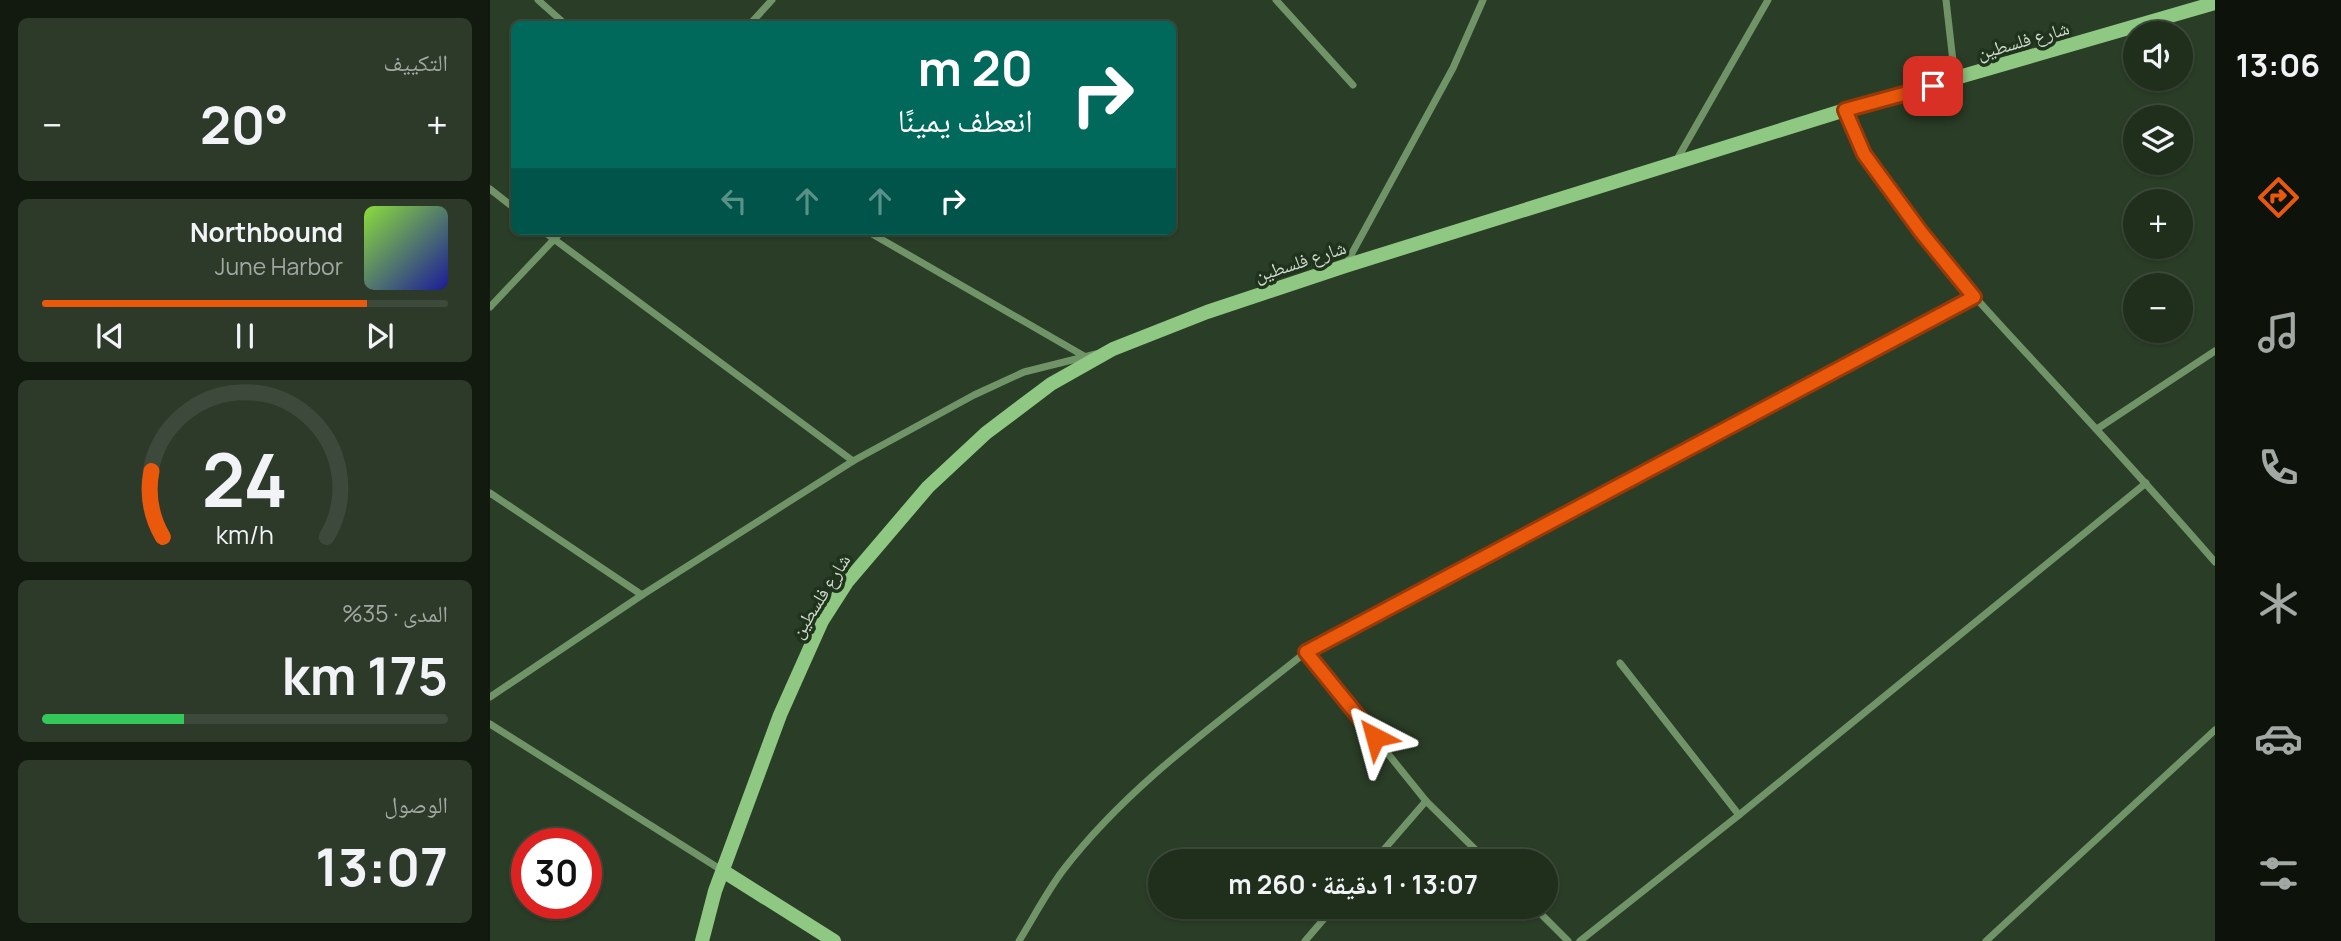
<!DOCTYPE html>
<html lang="ar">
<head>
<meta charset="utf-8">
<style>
	:root { --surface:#202e1c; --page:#2d3a29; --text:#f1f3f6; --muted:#a2a8a3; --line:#3d4a3b; --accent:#ea580c }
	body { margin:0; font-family:Manrope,"Noto Naskh Arabic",sans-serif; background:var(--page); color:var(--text); direction:rtl; height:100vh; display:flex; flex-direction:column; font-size:26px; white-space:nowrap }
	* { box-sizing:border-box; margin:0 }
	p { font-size:23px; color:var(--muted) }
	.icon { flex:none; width:38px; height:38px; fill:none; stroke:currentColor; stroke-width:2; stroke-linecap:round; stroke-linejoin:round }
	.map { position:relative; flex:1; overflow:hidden; direction:ltr }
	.drawer { display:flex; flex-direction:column; gap:18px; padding:18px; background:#12190f; width:490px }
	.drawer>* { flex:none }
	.top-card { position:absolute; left:21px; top:21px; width:665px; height:214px; border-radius:10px; box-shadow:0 2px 5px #0004,0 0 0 2px var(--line); direction:rtl; background:#00695c; color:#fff; overflow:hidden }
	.buttons { position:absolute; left:1633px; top:21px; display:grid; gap:14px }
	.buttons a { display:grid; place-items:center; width:70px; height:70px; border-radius:50%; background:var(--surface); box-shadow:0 2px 5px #0004,0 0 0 2px var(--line); font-size:35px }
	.speed { position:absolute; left:21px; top:828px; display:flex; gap:14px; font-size:35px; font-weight:700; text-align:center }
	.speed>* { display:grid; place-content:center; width:91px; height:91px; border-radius:50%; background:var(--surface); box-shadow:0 2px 5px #0004,0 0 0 2px var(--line); line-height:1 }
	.speed .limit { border:10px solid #d22; background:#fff; color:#111 }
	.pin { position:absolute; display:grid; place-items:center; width:60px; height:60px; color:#fff; margin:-30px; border-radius:14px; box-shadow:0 4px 10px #0006 }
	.me { position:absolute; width:77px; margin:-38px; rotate:321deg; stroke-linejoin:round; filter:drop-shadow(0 0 5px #0008) }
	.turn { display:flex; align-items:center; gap:24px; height:147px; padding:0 28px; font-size:32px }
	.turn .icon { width:91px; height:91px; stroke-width:2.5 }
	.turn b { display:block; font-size:49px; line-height:60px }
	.lanes { display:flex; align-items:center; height:66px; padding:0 28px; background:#0003; justify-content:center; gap:35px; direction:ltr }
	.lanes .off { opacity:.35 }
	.big { font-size:52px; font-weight:700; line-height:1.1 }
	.drawer .card { flex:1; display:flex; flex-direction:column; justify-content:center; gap:10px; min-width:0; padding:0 24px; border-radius:10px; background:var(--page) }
	.drawer .dial { align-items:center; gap:0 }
	.dial svg { height:182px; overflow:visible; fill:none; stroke:var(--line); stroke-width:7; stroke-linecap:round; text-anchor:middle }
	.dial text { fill:var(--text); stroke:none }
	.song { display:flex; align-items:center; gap:21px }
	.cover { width:84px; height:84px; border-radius:10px; background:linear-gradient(135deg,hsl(90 70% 55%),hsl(240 70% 35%)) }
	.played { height:7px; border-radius:4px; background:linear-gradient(90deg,var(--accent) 80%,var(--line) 80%) }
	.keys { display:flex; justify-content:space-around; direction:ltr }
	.heat { display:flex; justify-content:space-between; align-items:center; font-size:38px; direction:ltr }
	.charge { height:10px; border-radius:5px; background:linear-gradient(90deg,#34c759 35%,var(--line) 0) }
	.trip { position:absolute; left:658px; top:849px; width:410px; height:70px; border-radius:35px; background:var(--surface); box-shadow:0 2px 5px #0004,0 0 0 2px var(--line); font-weight:700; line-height:70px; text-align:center; direction:rtl }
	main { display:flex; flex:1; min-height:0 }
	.tab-bar { display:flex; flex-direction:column; width:126px; justify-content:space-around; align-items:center; background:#0d120b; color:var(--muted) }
	.tab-bar .icon { width:49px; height:49px }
	.tab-bar .on { color:var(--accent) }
	.tab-bar b { font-size:32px; color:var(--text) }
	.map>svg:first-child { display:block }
</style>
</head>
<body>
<main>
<nav class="tab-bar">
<b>13:06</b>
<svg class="icon on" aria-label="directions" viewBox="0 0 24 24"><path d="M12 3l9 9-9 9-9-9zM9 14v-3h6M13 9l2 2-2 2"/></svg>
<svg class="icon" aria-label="music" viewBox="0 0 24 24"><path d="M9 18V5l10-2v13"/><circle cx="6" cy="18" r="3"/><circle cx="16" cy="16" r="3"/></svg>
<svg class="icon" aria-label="phone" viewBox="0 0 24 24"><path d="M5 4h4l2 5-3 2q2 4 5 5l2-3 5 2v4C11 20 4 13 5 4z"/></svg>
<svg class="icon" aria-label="climate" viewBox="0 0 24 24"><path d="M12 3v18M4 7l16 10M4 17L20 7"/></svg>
<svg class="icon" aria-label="car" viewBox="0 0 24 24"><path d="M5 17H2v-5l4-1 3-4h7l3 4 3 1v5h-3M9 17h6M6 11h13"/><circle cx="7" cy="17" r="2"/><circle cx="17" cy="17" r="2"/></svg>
<svg class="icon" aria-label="filters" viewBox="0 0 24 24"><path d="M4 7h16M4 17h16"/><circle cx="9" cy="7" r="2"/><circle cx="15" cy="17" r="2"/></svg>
</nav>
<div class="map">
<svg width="1725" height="941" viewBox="0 0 1725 941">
	<rect width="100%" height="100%" fill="#2a3d26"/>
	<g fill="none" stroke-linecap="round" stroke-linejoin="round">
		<g stroke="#709468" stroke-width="7">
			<polyline points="48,0 75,24"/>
			<polyline points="786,0 863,85"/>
			<polyline points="1456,0 1465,79"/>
			<polyline points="260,24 282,0"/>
			<path d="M1355,110C1399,209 1477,289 1550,368C1609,432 1668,496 1725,562"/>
			<polyline points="1186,161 1278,0"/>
			<polyline points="0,189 24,208"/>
			<polyline points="53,231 363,461"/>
			<polyline points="377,231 594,356"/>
			<polyline points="855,266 963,68 993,0"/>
			<polyline points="0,307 72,231"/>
			<polyline points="1607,429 1725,351"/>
			<polyline points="0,493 152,595"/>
			<polyline points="1130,663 1249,815"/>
			<polyline points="0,697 152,595 363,461 484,395 534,372 606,354"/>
			<polyline points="0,724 233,871"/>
			<polyline points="884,861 936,801"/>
			<polyline points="997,861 936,801 816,652 1484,297"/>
			<polyline points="1043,906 1078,941"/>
			<path d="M529,941C544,917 557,891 574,869C640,783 733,719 816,652"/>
			<polyline points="815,941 845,906"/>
			<polyline points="1090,941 1249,815 1656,483"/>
			<polyline points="1496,941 1725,730"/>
		</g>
		<g stroke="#8ec882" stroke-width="14">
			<polyline points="233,871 344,941"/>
			<polyline points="212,941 225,891 290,715 332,621 357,582 438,487 496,433 561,384 623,349 717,312 855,266 1355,110 1725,3"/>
		</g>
	</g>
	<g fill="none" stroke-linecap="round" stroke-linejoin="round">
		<defs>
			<polyline id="route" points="885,737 816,652 1484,297 1431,232 1374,154 1355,110 1443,86"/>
		</defs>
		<use href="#route" stroke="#983908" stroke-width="18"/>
		<use href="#route" stroke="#ea580c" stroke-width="12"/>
	</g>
	<g text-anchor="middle" stroke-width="7" stroke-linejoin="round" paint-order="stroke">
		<g font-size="19" fill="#cedacc" stroke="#20331c">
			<text transform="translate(1533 40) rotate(-16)" y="7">شارع فلسطين</text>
			<text transform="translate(810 261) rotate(-18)" y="7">شارع فلسطين</text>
			<text transform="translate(330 596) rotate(-58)" y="7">شارع فلسطين</text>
		</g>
	</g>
</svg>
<div class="buttons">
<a><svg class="icon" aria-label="sound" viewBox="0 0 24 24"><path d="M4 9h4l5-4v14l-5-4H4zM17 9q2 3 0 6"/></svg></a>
<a><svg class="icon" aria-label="layers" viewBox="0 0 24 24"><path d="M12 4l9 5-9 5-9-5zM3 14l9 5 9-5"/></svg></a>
<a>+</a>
<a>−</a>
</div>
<div class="speed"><div class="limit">30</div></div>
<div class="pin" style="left:1443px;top:86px;background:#d93025"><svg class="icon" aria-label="arrive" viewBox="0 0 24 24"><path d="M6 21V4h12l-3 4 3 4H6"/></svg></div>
<svg class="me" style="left:885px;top:737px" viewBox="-20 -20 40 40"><path d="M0-17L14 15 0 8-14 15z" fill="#ea580c" stroke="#fff" stroke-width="4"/></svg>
<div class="trip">13:07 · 1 دقيقة · 260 m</div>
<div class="top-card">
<div class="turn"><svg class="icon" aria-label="right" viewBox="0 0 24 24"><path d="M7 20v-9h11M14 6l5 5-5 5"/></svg><div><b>20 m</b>انعطف يمينًا</div></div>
<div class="lanes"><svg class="icon off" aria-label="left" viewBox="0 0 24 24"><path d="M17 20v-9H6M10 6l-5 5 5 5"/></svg><svg class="icon off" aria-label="ahead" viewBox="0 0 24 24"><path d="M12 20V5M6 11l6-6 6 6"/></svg><svg class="icon off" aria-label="ahead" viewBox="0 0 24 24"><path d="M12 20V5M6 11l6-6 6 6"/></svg><svg class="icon" aria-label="right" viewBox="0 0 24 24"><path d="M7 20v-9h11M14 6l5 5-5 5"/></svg></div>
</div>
</div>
<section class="drawer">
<div class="card"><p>التكييف</p>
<div class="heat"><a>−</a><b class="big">20°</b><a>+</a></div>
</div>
<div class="card">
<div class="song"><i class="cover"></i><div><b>Northbound</b><p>June Harbor</p></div></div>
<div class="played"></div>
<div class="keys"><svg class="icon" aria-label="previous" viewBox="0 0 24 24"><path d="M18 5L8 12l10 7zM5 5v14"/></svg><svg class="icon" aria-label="pause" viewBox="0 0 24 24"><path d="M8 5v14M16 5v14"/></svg><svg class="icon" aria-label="next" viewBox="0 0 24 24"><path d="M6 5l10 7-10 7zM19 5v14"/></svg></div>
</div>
<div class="card dial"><svg viewBox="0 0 100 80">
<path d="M14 69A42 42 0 1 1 86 69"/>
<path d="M14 69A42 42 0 0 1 9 40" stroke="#ea580c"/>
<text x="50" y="56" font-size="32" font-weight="700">24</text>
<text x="50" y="72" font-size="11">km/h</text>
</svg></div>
<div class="card"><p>المدى · 35%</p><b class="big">175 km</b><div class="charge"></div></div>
<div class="card"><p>الوصول</p><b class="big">13:07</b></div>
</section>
</main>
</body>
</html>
